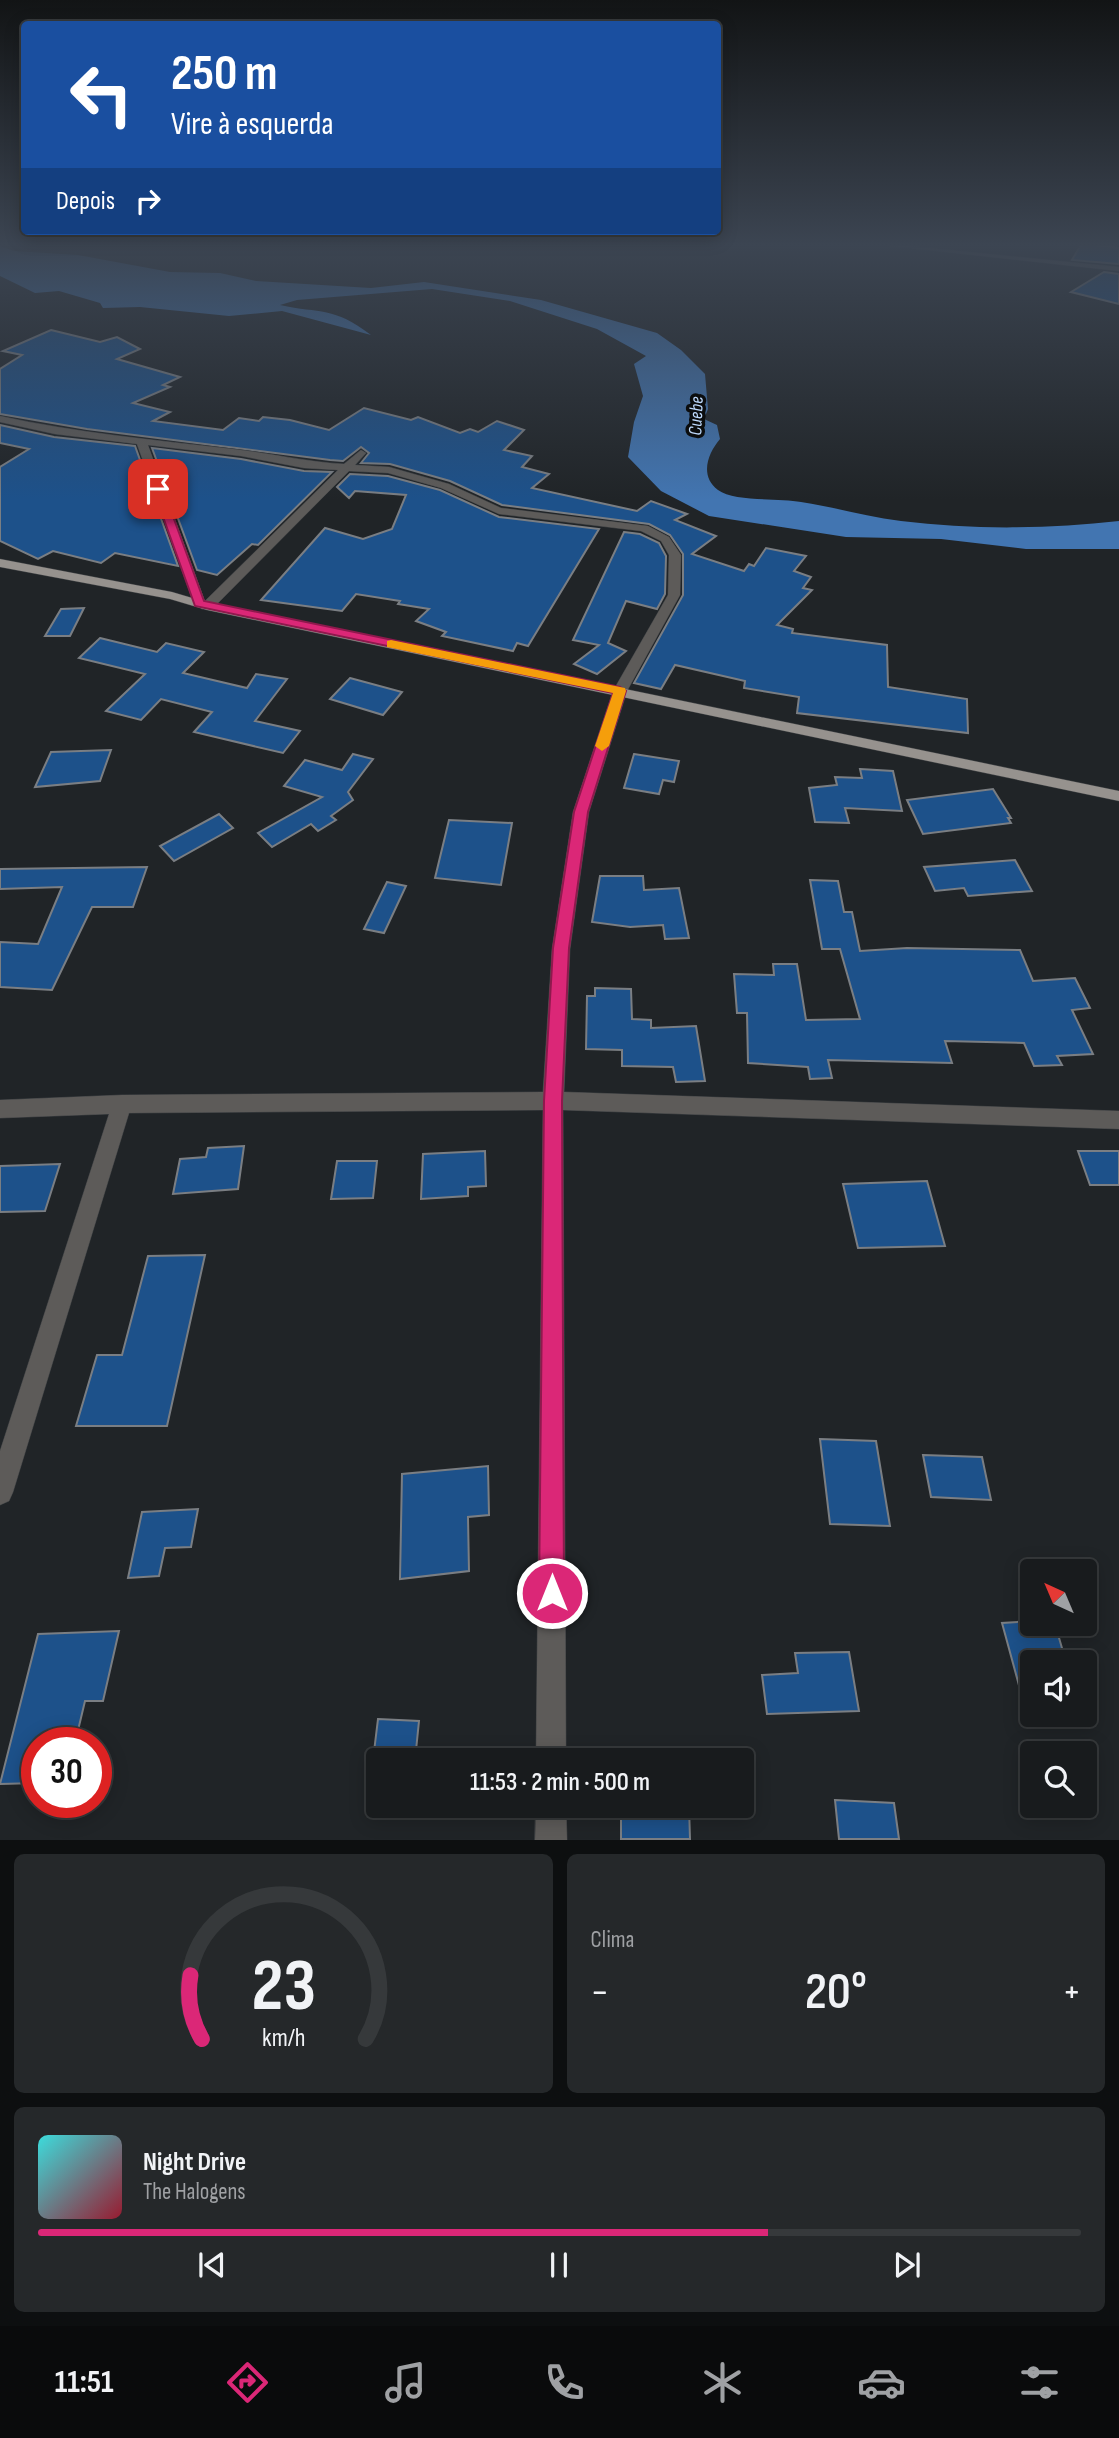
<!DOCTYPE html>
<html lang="pt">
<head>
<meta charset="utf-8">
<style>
	:root { --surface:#181b1d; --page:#25282a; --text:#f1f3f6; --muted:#9fa1a4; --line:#36393b; --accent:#db2777 }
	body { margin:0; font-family:"Sofia Sans Condensed",sans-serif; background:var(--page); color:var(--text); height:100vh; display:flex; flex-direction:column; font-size:26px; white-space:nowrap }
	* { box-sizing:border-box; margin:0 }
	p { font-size:23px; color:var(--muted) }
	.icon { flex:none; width:38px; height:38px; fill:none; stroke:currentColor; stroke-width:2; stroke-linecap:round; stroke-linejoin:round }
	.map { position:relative; height:1840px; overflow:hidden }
	.panel { display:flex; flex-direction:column; gap:14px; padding:14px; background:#0d0f10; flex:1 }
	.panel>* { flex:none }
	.hud { position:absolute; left:21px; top:21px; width:700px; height:214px; border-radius:7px; box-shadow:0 4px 18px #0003,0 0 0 2px var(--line); background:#1a4fa0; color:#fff; overflow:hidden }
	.needle { width:46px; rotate:316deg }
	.tools { position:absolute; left:1020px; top:1559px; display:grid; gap:14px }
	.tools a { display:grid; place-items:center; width:77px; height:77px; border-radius:7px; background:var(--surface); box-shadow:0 4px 18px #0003,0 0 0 2px var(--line); font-size:35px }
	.speed { position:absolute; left:21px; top:1727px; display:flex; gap:14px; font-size:35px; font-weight:700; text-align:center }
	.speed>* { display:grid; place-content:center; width:91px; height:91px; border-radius:50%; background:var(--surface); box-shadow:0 4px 18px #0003,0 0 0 2px var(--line); line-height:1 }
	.speed .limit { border:10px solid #d22; background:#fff; color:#111 }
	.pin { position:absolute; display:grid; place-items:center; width:60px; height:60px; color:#fff; margin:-30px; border-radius:14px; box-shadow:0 4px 10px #0006 }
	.me { position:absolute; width:77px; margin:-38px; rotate:0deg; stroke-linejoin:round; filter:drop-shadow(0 0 5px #0008) }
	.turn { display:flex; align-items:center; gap:24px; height:147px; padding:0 35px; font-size:32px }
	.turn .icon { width:91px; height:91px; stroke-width:2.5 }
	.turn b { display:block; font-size:49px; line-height:60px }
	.then { display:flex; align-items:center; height:66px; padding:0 35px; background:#0003; gap:14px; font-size:26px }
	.big { font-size:52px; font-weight:600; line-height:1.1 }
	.panel .widget { flex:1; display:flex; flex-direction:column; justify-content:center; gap:10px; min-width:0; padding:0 24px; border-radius:10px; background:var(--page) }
	.panel .dial { align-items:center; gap:0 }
	.dial svg { height:182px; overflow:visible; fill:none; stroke:var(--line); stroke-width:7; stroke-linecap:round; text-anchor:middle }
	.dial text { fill:var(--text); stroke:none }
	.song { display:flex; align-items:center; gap:21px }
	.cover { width:84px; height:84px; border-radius:10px; background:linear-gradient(135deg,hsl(180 70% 55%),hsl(350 70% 35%)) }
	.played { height:7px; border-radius:4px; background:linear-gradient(90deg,var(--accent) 70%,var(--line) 70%) }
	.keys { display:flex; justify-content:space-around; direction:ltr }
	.heat { display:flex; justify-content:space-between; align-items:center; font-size:38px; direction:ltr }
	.panel .tiles { flex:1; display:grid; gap:14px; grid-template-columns:1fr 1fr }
	.widget:last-child { grid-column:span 2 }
	.trip { position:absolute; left:366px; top:1748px; width:388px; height:70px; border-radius:7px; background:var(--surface); box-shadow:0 4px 18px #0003,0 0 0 2px var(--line); font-weight:600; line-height:70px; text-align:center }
	.dock { display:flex; height:112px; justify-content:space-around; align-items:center; background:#0a0b0c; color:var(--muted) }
	.dock .icon { width:49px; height:49px }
	.dock .active { color:var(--accent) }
	.dock b { font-size:32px; color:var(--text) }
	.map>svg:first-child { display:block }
</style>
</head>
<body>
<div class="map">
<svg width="1119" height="1840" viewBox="0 0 1119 1840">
	<rect width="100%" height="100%" fill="#202427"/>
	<path fill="#4275b1" d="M0,246L14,251L78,255L170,272L220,273L256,281L371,288L424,282L541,300L657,333L681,350L705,374L708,409L704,419L717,425L720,439C708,453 699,476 718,490C734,502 780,498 801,502C835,507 867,517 901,521C973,530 1047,529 1119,521V549H1026L941,539L846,537L709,516L661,491L628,457L634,422L643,396L634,364L646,356L597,329L510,301L432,289L297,300L280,305C321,314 333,306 371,335L282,311L229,316L140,307L103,308L100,303L59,291L35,293L0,276Z"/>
	<g fill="#1d518a" stroke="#7a7e83" stroke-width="2">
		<polygon points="1082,243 1119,248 1119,264 1072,260"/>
		<polygon points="1104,272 1119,274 1119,304 1071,292"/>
		<polygon points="51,330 100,342 117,337 140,349 117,359 180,377 163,385 170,387 133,403 170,412 153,421 223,430 239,418 259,421 263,417 290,420 329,430 364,408 411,420 418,417 460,433 470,429 478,432 497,421 524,430 504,450 532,456 522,467 549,474 532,488 637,511 651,501 687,514 675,520 716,536 692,554 744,571 749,564 754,566 766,548 806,556 794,571 811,577 803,588 812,590 777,625 793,629 792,633 887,645 888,687 967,699 968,733 797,713 799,697 744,688 745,681 675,665 661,689 634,683 683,595 683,554 670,535 649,524 502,505 450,481 390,464 361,463 369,453 361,447 343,461 330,460 87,429 0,414 0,369 22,355 3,351"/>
		<polygon points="0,425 54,437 135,446 178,566 115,553 101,563 53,551 38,559 0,541 0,467 29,449 0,443"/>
		<polygon points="152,448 241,459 304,471 332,472 258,545 252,544 217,575 197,570"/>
		<polygon points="350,474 388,476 440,490 499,517 599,529 528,646 517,643 513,651 442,636 446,632 416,621 429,609 398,604 400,601 356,594 342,611 261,600 325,528 363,539 392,529 406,495 355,491 349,498 337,487"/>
		<polygon points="624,532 640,534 659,543 666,556 665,594 657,609 626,601 608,643 626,651 597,674 574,664 599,645 573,640"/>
		<polygon points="84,608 70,636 45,636 61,609"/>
		<polygon points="100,638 157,652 166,643 204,652 183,673 247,688 256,674 287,679 255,721 300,731 283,753 194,732 212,712 161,699 141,720 106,711 145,674 79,658"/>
		<polygon points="350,678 402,692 383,715 330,699"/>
		<polygon points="111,750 100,781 35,787 51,752"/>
		<polygon points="353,754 373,759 348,792 353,800 331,816 336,820 318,831 311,824 272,847 258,833 322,797 284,786 305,760 342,770"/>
		<polygon points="634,754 679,761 674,782 663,780 659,794 624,788"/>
		<polygon points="860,769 893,771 902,811 845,808 849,823 815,822 809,788 837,785 835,777 862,778"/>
		<polygon points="993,789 1011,818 1008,818 1011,823 923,834 907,800"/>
		<polygon points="219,814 233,828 174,861 160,846"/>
		<polygon points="449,820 512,823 501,885 435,878"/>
		<polygon points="1015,860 1032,891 968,896 964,888 935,891 924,867"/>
		<polygon points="147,867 133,907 92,907 52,990 0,987 0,942 38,944 62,887 0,889 0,869"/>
		<polygon points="600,876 643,876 644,890 679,888 689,938 665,939 663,925 630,927 592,922"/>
		<polygon points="810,880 838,881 844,912 852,912 860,951 907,948 1020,950 1033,981 1075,978 1090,1008 1072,1010 1093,1054 1057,1056 1062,1065 1034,1066 1024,1043 945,1041 952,1063 828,1060 832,1078 810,1079 808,1067 748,1063 747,1013 737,1013 734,974 774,975 773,964 797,964 806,1020 860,1019 840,949 822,949"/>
		<polygon points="387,882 406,886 384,933 364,929"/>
		<polygon points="595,988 631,989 632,1019 651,1020 651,1028 696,1026 705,1081 676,1082 673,1067 622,1066 622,1050 586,1049 587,996 595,996"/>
		<polygon points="244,1146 238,1189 173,1194 180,1159 206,1157 208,1148"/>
		<polygon points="485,1151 486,1186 468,1187 468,1196 421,1199 423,1154"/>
		<polygon points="1078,1151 1119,1151 1119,1185 1090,1185"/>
		<polygon points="337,1161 377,1161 373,1198 331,1199"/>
		<polygon points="60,1164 45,1211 0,1212 0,1166"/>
		<polygon points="927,1181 945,1246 858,1248 843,1184"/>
		<polygon points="205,1255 167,1426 76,1426 97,1355 122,1355 148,1256"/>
		<polygon points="820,1439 876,1441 890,1526 830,1524"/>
		<polygon points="923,1455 982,1457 991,1500 931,1497"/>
		<polygon points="488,1466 489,1515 468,1517 469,1571 400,1579 402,1474"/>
		<polygon points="198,1509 191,1547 165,1548 159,1576 128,1578 142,1512"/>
		<polygon points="1032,1621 1032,1624 1055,1624 1066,1662 1032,1662 1032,1710 1026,1711 1002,1623"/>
		<polygon points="119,1631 103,1701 85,1701 75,1743 37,1743 37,1783 0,1784 38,1634"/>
		<polygon points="849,1652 859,1711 767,1714 762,1675 798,1673 795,1653"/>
		<polygon points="378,1719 419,1721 415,1760 373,1760"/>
		<polygon points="835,1800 894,1803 899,1839 839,1839"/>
		<polygon points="621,1806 689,1806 690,1839 621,1839"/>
	</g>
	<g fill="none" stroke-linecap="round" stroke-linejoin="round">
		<defs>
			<g id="minor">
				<polygon points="879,243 1119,267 1119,271 882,245"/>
				<path d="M0,416C77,433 155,440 233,449C270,453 306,462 344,464L361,450L366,453L355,465L389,467L449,484L501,508L648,526L669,537L681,555L680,595L627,691L589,812L570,949L564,1092L1119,1111V1129L563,1110L566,1760H536L543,1110L129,1113L13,1492L9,1501L0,1505V1451L109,1114L0,1118V1100L122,1095L543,1092L552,949L573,812L613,691L668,595L669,555L661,541L641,531L499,514L441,488L388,473L349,471L212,609H202L194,604L137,444L55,434L0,422ZM148,445L241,456L304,468L338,470L205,601Z"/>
				<polygon points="536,1806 566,1806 567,1840 535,1840"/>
			</g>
			<polygon id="major" points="0,559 172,592 209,603 1119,791 1119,801 207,610 170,599 0,567"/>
		</defs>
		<use href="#minor" stroke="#3d4043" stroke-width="1"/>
		<use href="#major" stroke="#3d4043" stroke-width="1"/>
		<use href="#minor" fill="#5d5b59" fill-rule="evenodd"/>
		<use href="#major" fill="#96928e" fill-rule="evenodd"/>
	</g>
	<linearGradient id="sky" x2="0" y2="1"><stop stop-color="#121415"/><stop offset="0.49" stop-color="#3c4552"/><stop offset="1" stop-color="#3c4552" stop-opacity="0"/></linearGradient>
	<rect width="1119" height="500" fill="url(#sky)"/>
	<polygon fill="#db2777" stroke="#8e194d" stroke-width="2" points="158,486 163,489 204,601 620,687 626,691 588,812 569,948 562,1101 564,1593 561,1602 552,1606 543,1602 539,1593 544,1101 553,948 574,812 613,693 195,606 153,489"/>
	<polygon fill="#f59e0b" points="391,640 625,688 626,691 609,746 602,751 595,746 613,693 387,647 387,641"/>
	<g text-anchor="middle" stroke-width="7" stroke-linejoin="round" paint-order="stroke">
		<g font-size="19" font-style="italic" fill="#bed9fb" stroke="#0b0d0e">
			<text transform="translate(695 416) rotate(-88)" y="7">Cuebe</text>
		</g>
	</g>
</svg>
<div class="tools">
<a><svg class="needle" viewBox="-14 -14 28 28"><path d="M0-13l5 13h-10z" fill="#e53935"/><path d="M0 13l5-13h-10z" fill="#9fa1a4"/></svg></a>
<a><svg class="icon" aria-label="sound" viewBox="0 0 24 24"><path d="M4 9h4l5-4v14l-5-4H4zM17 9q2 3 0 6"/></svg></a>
<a><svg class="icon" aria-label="search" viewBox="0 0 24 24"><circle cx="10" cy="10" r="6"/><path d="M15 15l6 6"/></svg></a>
</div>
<div class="speed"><div class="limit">30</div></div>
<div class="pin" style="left:158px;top:489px;background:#d93025"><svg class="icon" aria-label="arrive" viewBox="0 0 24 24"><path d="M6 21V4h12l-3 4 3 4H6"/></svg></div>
<svg class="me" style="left:552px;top:1593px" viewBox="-20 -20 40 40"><circle r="17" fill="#db2777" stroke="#fff" stroke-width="3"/><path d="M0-11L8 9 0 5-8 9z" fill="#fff"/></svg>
<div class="trip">11:53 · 2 min · 500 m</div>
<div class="hud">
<div class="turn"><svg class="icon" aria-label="left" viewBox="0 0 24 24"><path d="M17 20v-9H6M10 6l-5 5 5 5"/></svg><div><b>250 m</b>Vire à esquerda</div></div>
<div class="then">Depois<svg class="icon" aria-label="right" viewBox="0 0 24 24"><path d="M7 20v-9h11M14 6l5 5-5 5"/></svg></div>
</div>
</div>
<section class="panel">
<div class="tiles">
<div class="widget dial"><svg viewBox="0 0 100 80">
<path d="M14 69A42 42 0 1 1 86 69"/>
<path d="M14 69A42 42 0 0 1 9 41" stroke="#db2777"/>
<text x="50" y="56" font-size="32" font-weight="700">23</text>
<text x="50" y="72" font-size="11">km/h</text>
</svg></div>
<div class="widget"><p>Clima</p>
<div class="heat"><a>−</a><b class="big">20°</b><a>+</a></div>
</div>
<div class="widget">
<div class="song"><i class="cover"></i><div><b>Night Drive</b><p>The Halogens</p></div></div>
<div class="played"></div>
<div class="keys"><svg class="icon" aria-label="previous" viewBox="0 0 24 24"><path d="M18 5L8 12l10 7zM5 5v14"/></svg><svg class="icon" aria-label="pause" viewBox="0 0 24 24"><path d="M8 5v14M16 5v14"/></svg><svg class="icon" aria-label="next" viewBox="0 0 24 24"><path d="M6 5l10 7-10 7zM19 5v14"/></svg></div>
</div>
</div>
</section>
<nav class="dock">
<b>11:51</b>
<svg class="icon active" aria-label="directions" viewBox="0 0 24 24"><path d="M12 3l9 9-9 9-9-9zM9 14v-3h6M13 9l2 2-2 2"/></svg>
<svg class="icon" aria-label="music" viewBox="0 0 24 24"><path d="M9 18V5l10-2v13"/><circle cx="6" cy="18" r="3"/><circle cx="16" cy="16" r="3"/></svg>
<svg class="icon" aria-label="phone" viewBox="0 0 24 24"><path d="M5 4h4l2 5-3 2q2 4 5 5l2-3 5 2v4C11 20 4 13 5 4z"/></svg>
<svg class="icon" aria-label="climate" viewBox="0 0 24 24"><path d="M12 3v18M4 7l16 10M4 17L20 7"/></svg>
<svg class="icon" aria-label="car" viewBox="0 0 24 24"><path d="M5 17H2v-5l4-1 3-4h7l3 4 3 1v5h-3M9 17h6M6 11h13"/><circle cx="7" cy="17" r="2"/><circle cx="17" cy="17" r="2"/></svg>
<svg class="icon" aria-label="filters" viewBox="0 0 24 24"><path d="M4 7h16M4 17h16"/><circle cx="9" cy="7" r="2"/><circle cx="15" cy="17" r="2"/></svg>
</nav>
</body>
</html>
